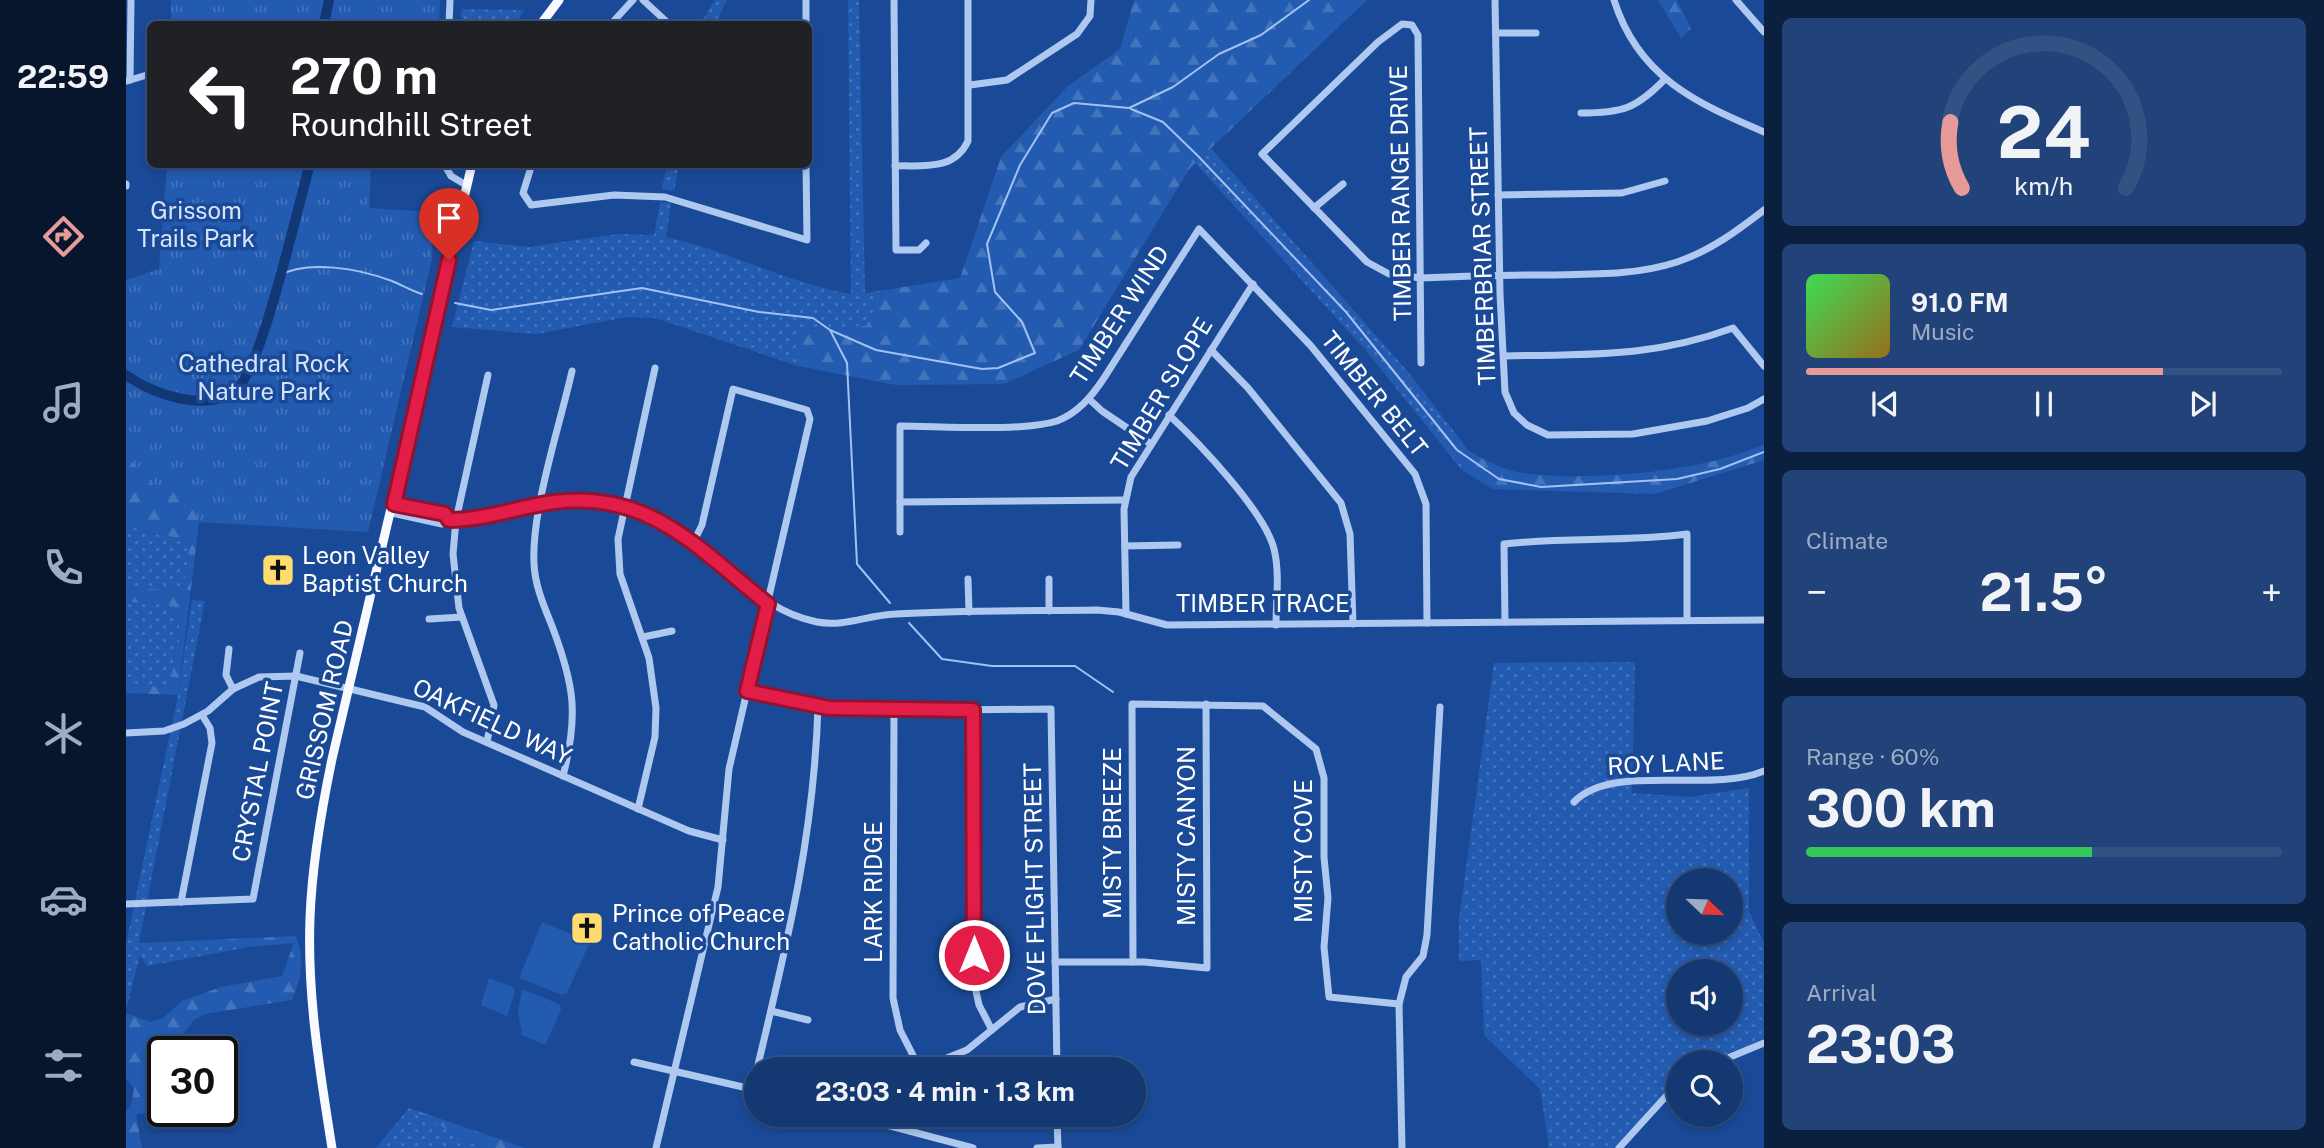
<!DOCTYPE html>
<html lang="en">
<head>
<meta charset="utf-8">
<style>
	:root { --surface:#143871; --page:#214379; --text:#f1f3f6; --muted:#9dacc3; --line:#335284; --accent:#e69b98 }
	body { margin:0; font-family:"Public Sans",sans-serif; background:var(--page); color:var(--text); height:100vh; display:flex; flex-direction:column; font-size:26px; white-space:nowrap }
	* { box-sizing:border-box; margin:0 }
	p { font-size:23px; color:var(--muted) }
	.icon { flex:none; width:38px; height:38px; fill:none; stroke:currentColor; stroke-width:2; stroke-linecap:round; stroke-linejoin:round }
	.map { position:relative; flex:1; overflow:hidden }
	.drawer { display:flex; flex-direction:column; gap:18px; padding:18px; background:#0b1f3e; width:560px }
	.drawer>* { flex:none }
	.guide { position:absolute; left:21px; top:21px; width:665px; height:147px; border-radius:10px; box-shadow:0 4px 10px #0003,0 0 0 2px var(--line); background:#202124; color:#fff; overflow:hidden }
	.needle { width:46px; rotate:113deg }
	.buttons { position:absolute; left:1540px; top:868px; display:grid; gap:14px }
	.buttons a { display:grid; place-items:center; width:77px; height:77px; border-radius:50%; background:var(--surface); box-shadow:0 4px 10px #0003,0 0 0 2px var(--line); font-size:35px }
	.speed { position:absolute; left:21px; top:1036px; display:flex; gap:14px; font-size:35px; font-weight:700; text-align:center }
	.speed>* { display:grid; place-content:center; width:91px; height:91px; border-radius:50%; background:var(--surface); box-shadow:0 4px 10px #0003,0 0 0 2px var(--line); line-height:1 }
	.speed .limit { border:4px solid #111; border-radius:10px; background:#fff; color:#111 }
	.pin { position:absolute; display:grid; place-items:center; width:60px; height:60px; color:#fff; margin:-72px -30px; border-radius:50% 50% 50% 0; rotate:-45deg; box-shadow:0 0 7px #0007 }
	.pin .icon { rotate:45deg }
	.me { position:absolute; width:77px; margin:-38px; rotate:0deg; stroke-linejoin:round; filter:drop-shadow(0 0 5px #0008) }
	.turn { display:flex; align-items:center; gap:24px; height:147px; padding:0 28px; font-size:32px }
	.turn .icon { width:91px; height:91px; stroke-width:2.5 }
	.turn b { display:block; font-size:49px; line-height:60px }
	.big { font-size:52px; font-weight:700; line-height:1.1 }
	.drawer .widget { flex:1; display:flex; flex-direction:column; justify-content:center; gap:10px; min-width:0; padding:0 24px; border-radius:10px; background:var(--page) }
	.drawer .dial { align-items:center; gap:0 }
	.dial svg { height:182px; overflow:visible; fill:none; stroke:var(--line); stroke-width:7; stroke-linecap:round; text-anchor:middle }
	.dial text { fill:var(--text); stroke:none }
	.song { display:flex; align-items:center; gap:21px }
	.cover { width:84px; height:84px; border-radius:10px; background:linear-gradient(135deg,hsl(130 70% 55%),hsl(40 70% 35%)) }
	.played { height:7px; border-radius:4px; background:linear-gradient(90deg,var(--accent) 75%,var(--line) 75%) }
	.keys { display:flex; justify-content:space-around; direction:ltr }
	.heat { display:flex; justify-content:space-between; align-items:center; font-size:38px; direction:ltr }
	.charge { height:10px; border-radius:5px; background:linear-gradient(90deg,#34c759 60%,var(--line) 0) }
	.trip { position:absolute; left:618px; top:1057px; width:402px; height:70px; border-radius:35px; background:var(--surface); box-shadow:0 4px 10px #0003,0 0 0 2px var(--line); font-weight:700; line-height:70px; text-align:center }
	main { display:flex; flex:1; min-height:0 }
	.tabs { display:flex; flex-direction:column; width:126px; justify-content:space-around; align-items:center; background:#08162d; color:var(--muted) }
	.tabs .icon { width:49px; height:49px }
	.tabs .selected { color:var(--accent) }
	.tabs b { font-size:32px; color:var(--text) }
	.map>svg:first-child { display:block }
</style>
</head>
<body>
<main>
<nav class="tabs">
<b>22:59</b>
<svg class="icon selected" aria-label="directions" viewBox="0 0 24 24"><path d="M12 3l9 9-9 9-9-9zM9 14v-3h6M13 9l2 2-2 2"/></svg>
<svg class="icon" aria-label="music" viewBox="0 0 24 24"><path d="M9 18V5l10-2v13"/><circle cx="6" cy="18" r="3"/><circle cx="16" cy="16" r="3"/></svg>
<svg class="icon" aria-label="phone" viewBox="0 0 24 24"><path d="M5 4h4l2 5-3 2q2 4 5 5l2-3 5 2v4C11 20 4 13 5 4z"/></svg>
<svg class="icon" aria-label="climate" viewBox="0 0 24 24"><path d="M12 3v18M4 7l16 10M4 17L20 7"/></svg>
<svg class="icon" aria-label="car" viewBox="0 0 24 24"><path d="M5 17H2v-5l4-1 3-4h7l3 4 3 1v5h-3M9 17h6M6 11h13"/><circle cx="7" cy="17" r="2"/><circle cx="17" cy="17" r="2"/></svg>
<svg class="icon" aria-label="filters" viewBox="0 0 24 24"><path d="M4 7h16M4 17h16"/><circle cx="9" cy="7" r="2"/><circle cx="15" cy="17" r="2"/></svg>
</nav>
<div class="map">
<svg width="1638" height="1148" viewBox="0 0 1638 1148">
	<defs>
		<pattern id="grass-dots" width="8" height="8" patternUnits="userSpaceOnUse" patternTransform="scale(1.75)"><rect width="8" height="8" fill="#235bb0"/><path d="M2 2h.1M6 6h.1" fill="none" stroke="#4474bc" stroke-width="1.8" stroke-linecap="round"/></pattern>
		<pattern id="forest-firs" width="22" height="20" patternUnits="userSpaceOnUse" patternTransform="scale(1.75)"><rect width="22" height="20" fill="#235bb0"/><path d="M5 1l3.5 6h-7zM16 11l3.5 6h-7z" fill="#4474bc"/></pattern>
		<pattern id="park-tufts" width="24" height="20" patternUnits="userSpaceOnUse" patternTransform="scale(1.75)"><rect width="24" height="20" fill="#235bb0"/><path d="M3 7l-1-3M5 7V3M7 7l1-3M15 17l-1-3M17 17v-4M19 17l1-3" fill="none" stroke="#4474bc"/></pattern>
	</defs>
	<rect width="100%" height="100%" fill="#1a4a97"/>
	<g fill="url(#grass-dots)" fill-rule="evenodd">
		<polygon points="589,0 601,0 589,24 574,24"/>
		<path d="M722,0H733L739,293L759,290L740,326L675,329L670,353L672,366L529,318L501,317L410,334L326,327L348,241L403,247L492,234L528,235L534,202L545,203L540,237C604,251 661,283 725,294Z"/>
		<polygon points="336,9 398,10 390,24 335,24"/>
		<polygon points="1084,147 1283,373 1342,450 1336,470 1242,353 1069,163"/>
		<polygon points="541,164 553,165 548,191 536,189"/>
		<polygon points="0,529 60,539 63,556 57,591 0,587"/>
		<polygon points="66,600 79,601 13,943 100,943 123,947 21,966 14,956 0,1009 0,944 52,695"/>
		<polygon points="0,602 47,605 54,620 44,687 0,685"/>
		<path d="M1509,662L1506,793L1564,797L1623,788V911L1638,943V1039L1580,1062H1552V1078L1489,1148H1421L1423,1147L1414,1089L1358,1035L1355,960L1333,961V920L1368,663ZM1552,880H1605V933H1552ZM1552,971H1605V1024H1552Z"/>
		<polygon points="283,1108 355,1148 250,1148"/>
	</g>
	<g fill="url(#forest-firs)">
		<polygon points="1008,0 1241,0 1064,168 953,350 878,384 770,385 672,366 670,353 675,329 740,326 759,290 834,278 875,157 942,86 994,49"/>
		<polygon points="1532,0 1551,0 1565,29 1555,38"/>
		<polygon points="0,382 86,523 73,522 52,695 0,693 0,685 44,687 54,620 47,605 0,602 0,587 57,591 63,556 60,539 0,529"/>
		<path d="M1638,444V460L1529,494L1367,489L1336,470L1342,450C1359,460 1376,470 1396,473C1461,482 1579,472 1638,444Z"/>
		<path d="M170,936C179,960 176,977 166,1000L79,1014L68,1020L52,1040L21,1056L22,1107L37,1104V1109L10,1115L16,1148H0V1111L5,1105L8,1089L0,1078V1013L24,1022L37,1018L56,1001L95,987L156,976L168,943L123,947L100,943H17Z"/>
		<polygon points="283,1108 399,1148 355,1148"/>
	</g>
	<g fill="url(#park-tufts)">
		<polygon points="45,0 314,0 313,24 45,24"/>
		<path d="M41,165H245L243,208L307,212L306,259L242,532L73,522L63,492C18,492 29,482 0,457V280L33,269Z"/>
	</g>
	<g fill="#235bb0">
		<polygon points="416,922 464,942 441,993 436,995 393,978"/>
		<polygon points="363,978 387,987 389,992 381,1016 355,1005"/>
		<polygon points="396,989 433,1004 435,1010 419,1045 396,1035 392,1011"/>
	</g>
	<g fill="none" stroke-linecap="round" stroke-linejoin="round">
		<g stroke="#a1c2f2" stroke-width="2">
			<polyline points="1005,109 1037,122 1072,156 1220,312 1331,450 1373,479 1415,487 1551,479 1594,469 1638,452"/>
			<path d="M152,276C182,259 234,269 266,281C276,285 285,291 296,294"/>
			<polyline points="329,303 365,310 516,288 633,312 687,318 704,330 750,350 856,369 872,368 909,353 896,322 869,292 861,244 894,165 926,113 948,103 1003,108 1047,87 1093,54 1135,35 1183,0"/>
			<polyline points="704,330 721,363 731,564 764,603"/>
			<polyline points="783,623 816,659 866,666 949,666 987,692"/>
		</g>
		<g stroke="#113774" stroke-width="10">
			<polyline points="198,24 203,0"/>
			<path d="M0,375C27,394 81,414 111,389C136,367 172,205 184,164"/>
		</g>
		<g stroke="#aec8f0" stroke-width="7">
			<polyline points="517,0 543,24"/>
			<polyline points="680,0 680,24"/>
			<polyline points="768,0 770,250 793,250 800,243"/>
			<polyline points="1369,0 1374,294 1379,392 1388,413 1401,425 1422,435 1507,434 1581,421 1622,408 1638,399"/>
			<path d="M1488,0C1512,77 1570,103 1638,132"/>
			<polyline points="1610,0 1638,32"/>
			<polyline points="323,24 324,0"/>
			<polyline points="485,24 507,0"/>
			<polyline points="1370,33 1410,33"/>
			<polyline points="4,80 5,0"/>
			<polyline points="1,81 24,74"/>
			<polyline points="844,85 881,80 951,34 964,16 965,0"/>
			<path d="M1455,113C1496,113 1510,109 1539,79"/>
			<polyline points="318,164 325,176 340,185"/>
			<polyline points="406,164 397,193 405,205 488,195 539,197 681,240 680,164"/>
			<path d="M769,166C798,165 828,171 842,141V0"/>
			<polyline points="0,184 0,186"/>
			<polyline points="1372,195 1496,193 1539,181"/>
			<polyline points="1188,208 1217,184"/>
			<polyline points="1085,350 1122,388 1215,503 1224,534 1227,624"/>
			<path d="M1378,356C1463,354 1525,358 1607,328L1638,366"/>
			<path d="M1295,363L1292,35L1286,25L1276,24L1252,42L1136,154L1241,262L1263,274L1295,278C1336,276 1377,275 1419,275C1463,274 1508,276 1551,262C1584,251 1611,231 1638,210"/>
			<polyline points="963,399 976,411 1025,444"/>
			<path d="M1043,415C1072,442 1139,512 1148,549C1154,573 1150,601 1150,625"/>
			<polyline points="774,502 999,500"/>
			<polyline points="268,504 319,514 323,520"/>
			<path d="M266,513L316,524C327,517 372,514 388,510C476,492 530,507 598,565C627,591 651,614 691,622C719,627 742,615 769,614C836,610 904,611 971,610L993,612L1041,625L1638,620"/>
			<path d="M774,532V426C813,426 897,432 931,421C952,413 966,396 978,378L1073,229L1185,346L1289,474L1300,504L1301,623"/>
			<polyline points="999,546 1052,545"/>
			<polyline points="842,579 843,612"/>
			<polyline points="923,611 923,579"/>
			<polyline points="1000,614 998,509 1005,477 1127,284"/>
			<polyline points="303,619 336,617"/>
			<path d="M1379,622L1378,544C1439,537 1500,542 1561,534V620"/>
			<polyline points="517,637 546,631"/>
			<polyline points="103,649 100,675 107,689"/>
			<polyline points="621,691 692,706 739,711 925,709 931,1069"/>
			<polyline points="768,710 767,998 774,1030 794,1069"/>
			<polyline points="847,710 848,982 853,1005 866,1030"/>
			<polyline points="0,733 38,731 58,724 82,711 107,689 133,677 170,676 299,707 337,732 563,831 597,840"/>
			<polyline points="361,742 368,705 333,608 327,554 330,520 362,375"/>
			<path d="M437,776C453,714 448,684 426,626C418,606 409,586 408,564C405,511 434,425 446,371"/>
			<path d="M1448,802C1486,762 1584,794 1638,771"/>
			<polyline points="512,809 529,737 530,708 523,658 494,574 492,539 529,368"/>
			<polyline points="55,902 86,743 84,728 76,715"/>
			<polyline points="0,904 127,899 174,653"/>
			<polyline points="929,962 1018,962 1081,968 1080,704"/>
			<polyline points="1007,962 1006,704 1137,706 1190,749 1198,778 1198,857 1202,898 1198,947 1203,997 1273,1004"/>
			<polyline points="645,1011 682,1020"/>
			<polyline points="508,1062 630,1090"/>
			<polyline points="1592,1062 1638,1043"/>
			<path d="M631,1069C661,943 688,837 692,706"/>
			<polyline points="793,1069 841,1050 894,1007 930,999"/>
			<polyline points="627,1089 630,1075"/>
			<polyline points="723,1115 847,1148"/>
			<polyline points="931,1115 932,1148"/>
			<polyline points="530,1148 592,887 603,769 684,419 681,410 607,389 576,525 568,541"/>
			<polyline points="911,1148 932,1147"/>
			<polyline points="1276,1148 1273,1004 1280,977 1297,956 1301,935 1314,707"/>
			<polyline points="1493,1148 1552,1083"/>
		</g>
		<g stroke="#f7faff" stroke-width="9">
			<polyline points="415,24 433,0"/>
			<path d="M206,1148C194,1072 181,996 184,918C186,864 195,812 206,759L346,164"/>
		</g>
	</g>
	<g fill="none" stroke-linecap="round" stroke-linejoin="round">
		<defs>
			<path id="route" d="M323,260L268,504L319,514L323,520C359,520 392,507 428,502C525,490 573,550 642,604L621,691L703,708L847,710L848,955"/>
		</defs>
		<use href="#route" stroke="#92132f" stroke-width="18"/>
		<use href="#route" stroke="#e11d48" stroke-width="12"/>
	</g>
	<defs>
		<symbol id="church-square" viewBox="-11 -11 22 22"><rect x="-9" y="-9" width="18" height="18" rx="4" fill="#ffdc6d" stroke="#1a4a97"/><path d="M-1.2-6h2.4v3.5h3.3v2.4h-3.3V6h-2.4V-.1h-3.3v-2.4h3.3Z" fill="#111"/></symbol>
	</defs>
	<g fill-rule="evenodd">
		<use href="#church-square" x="133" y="551" width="38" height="38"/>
		<use href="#church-square" x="442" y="909" width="38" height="38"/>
	</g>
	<g text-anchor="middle" stroke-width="7" stroke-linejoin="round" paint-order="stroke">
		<g font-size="24" fill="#fff" stroke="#1a4a97">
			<text transform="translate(1275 193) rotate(-91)" y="8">TIMBER RANGE DRIVE</text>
			<text transform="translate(1357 256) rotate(-92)" y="8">TIMBERBRIAR STREET</text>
			<text transform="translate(994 315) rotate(-57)" y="8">TIMBER WIND</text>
			<text transform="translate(1036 394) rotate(-59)" y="8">TIMBER SLOPE</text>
			<text transform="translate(1248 394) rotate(51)" y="8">TIMBER BELT</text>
			<text x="1137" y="612">TIMBER TRACE</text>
			<text transform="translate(199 710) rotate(-77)" y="8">GRISSOM ROAD</text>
			<text transform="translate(366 722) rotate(25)" y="8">OAKFIELD WAY</text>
			<text transform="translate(1540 764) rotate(-3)" y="8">ROY LANE</text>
			<text transform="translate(132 772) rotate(-79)" y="8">CRYSTAL POINT</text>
			<text transform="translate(987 833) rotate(-90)" y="8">MISTY BREEZE</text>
			<text transform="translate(1061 836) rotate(-90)" y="8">MISTY CANYON</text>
			<text transform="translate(1178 851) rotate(-90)" y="8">MISTY COVE</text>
			<text transform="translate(909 889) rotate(-91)" y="8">DOVE FLIGHT STREET</text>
			<text transform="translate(748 892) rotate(-90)" y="8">LARK RIDGE</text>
		</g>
		<g font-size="24" fill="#d5e4fb" stroke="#1a4a97">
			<text x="70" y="219">Grissom<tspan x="70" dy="28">Trails Park</tspan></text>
			<text x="138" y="372">Cathedral Rock<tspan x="138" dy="28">Nature Park</tspan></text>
		</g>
		<g font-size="24" fill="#fff" stroke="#1a4a97" text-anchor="start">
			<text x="176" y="564">Leon Valley<tspan x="176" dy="28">Baptist Church</tspan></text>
			<text x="486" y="922">Prince of Peace<tspan x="486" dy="28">Catholic Church</tspan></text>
		</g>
	</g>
</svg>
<div class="buttons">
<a><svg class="needle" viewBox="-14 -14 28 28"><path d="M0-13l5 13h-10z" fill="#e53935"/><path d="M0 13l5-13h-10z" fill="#9dacc3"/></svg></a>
<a><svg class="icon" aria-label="sound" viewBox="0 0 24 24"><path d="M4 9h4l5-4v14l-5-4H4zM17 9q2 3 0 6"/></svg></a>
<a><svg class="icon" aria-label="search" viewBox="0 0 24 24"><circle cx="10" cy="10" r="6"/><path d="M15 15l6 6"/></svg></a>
</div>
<div class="speed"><div class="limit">30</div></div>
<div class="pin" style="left:323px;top:260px;background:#d93025"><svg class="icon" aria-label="arrive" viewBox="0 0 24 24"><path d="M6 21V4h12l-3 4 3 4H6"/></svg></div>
<svg class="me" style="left:848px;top:955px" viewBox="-20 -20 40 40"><circle r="17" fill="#e11d48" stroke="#fff" stroke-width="3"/><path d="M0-11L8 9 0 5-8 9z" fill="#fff"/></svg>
<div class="trip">23:03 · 4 min · 1.3 km</div>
<div class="guide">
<div class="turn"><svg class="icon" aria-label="left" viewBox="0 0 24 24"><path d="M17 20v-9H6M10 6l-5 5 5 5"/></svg><div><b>270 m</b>Roundhill Street</div></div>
</div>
</div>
<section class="drawer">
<div class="widget dial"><svg viewBox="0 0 100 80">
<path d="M14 69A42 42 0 1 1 86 69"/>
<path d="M14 69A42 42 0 0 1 9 40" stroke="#e69b98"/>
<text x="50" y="56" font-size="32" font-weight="700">24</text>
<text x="50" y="72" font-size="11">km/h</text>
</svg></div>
<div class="widget">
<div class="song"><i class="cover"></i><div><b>91.0 FM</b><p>Music</p></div></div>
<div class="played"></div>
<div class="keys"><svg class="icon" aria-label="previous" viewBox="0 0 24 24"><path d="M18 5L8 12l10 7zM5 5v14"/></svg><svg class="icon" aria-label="pause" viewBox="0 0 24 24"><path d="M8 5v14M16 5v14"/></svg><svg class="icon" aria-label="next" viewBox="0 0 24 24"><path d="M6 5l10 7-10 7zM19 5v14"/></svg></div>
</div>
<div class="widget"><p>Climate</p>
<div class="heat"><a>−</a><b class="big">21.5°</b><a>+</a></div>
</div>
<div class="widget"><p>Range · 60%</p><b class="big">300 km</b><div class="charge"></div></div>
<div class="widget"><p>Arrival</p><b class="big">23:03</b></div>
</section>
</main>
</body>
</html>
